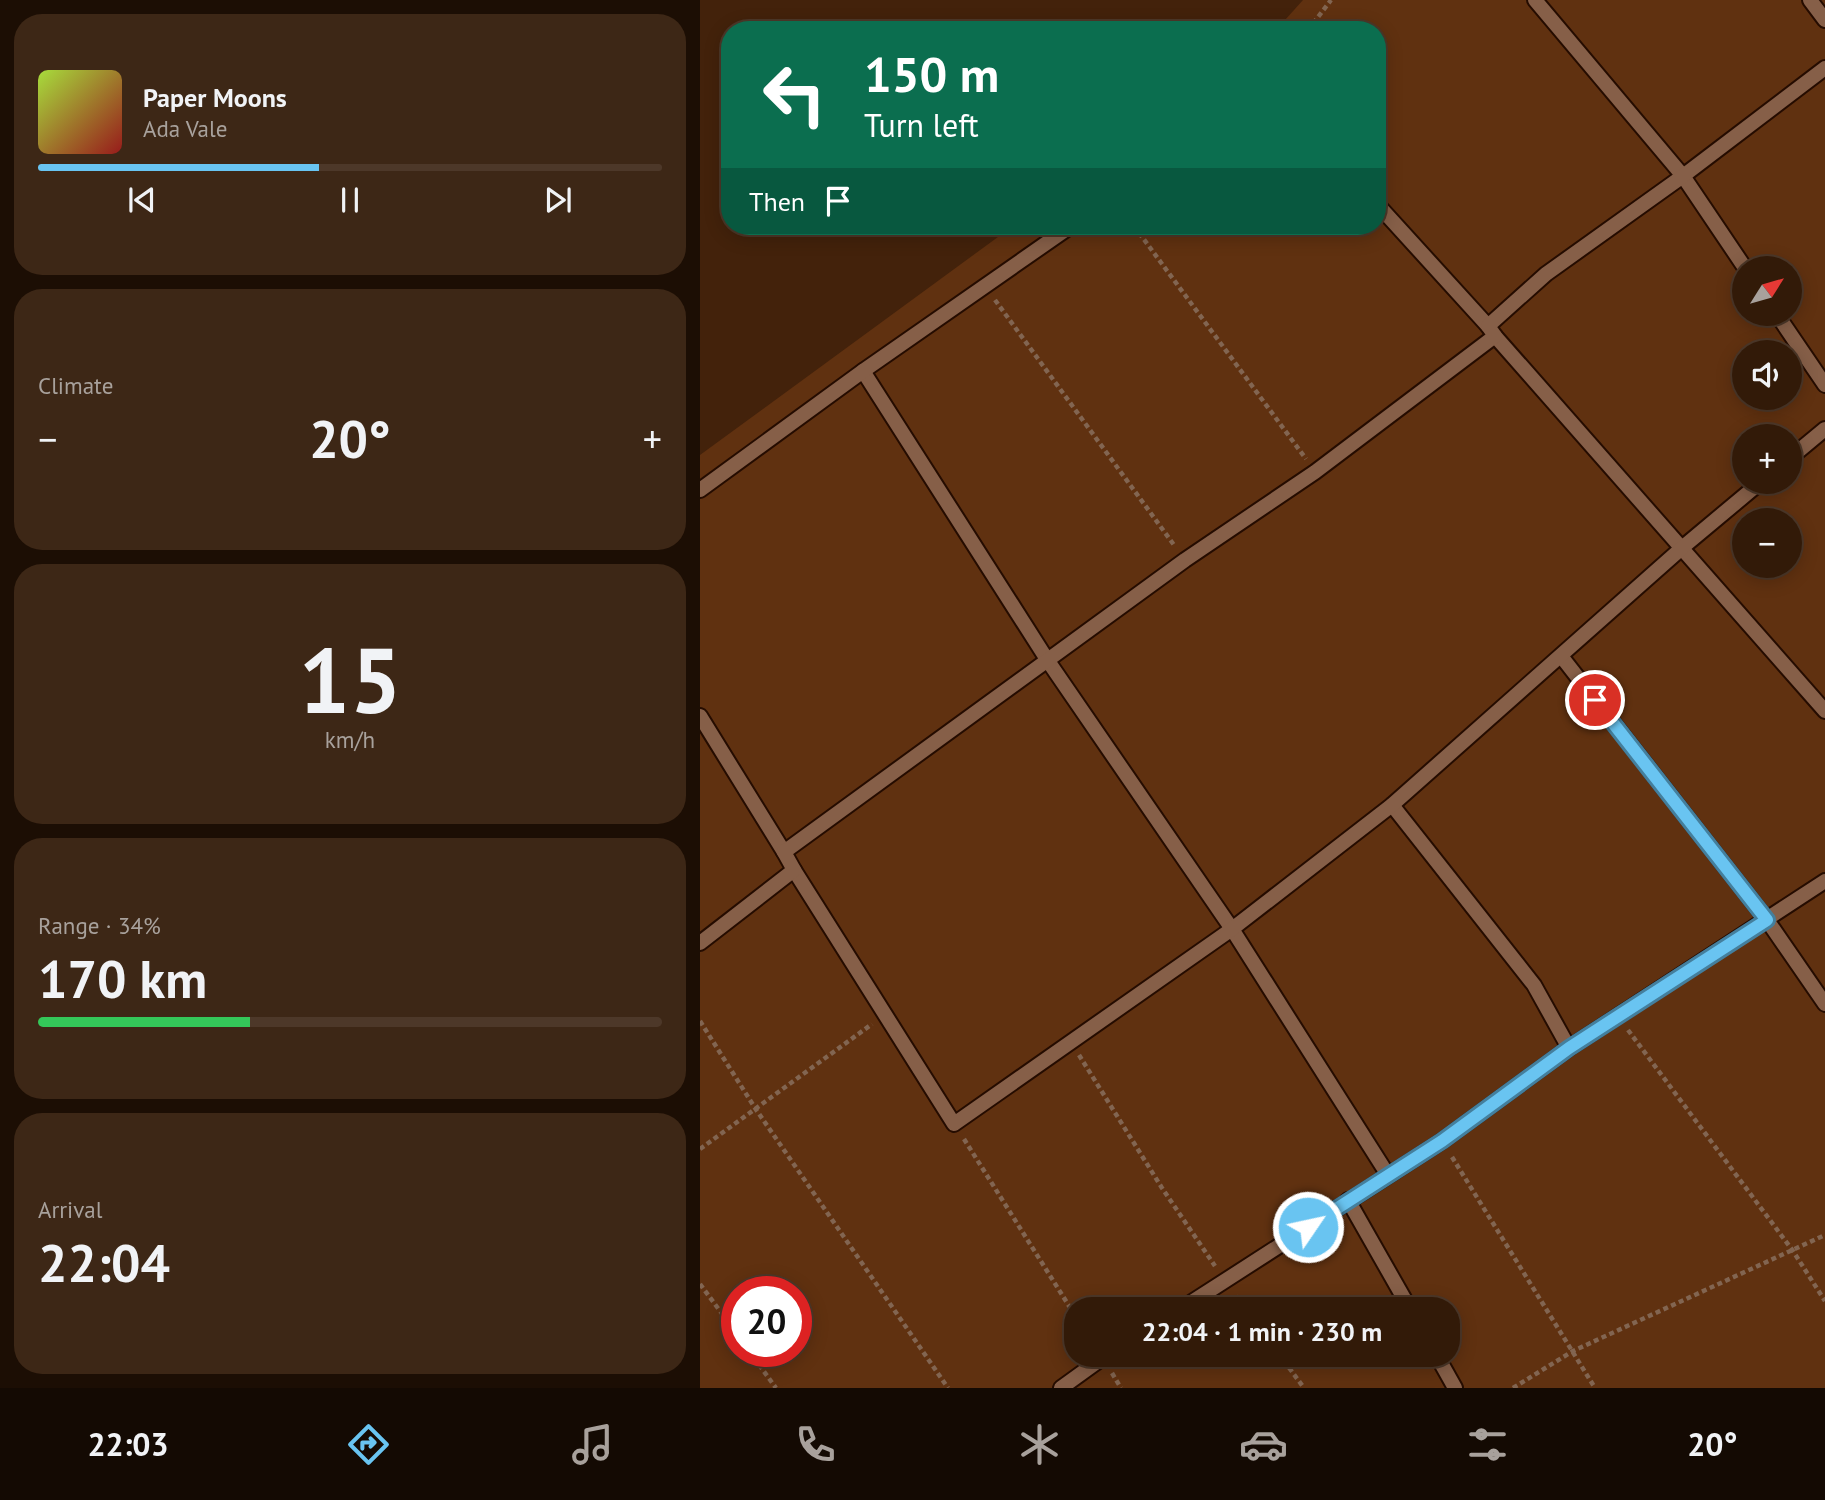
<!DOCTYPE html>
<html lang="en">
<head>
<meta charset="utf-8">
<style>
	:root { --surface:#321a08; --page:#3d2716; --text:#f1f3f6; --muted:#a8a19c; --line:#4d3829; --accent:#69c4f1 }
	body { margin:0; font-family:"PT Sans",sans-serif; background:var(--page); color:var(--text); height:100vh; display:flex; flex-direction:column; font-size:26px; white-space:nowrap }
	* { box-sizing:border-box; margin:0 }
	p { font-size:23px; color:var(--muted) }
	.icon { flex:none; width:38px; height:38px; fill:none; stroke:currentColor; stroke-width:2; stroke-linecap:round; stroke-linejoin:round }
	.map { position:relative; flex:1; overflow:hidden }
	.panel { display:flex; flex-direction:column; gap:14px; padding:14px; background:#1c0e04; width:700px }
	.panel>* { flex:none }
	.guide { position:absolute; left:21px; top:21px; width:665px; height:214px; border-radius:28px; box-shadow:0 4px 18px #0003,0 0 0 2px var(--line); background:#0b6e4f; color:#fff; overflow:hidden }
	.needle { width:46px; rotate:53deg }
	.tools { position:absolute; left:1032px; top:256px; display:grid; gap:14px }
	.tools a { display:grid; place-items:center; width:70px; height:70px; border-radius:50%; background:var(--surface); box-shadow:0 4px 18px #0003,0 0 0 2px var(--line); font-size:35px }
	.speed { position:absolute; left:21px; top:1276px; display:flex; gap:14px; font-size:35px; font-weight:700; text-align:center }
	.speed>* { display:grid; place-content:center; width:91px; height:91px; border-radius:50%; background:var(--surface); box-shadow:0 4px 18px #0003,0 0 0 2px var(--line); line-height:1 }
	.speed .limit { border:10px solid #d22; background:#fff; color:#111 }
	.pin { position:absolute; display:grid; place-items:center; width:60px; height:60px; color:#fff; margin:-30px; border:4px solid #fff; border-radius:50%; box-shadow:0 2px 7px #0007 }
	.me { position:absolute; width:77px; margin:-38px; rotate:56deg; stroke-linejoin:round; filter:drop-shadow(0 0 5px #0008) }
	.turn { display:flex; align-items:center; gap:24px; height:147px; padding:0 28px; font-size:32px }
	.turn .icon { width:91px; height:91px; stroke-width:2.5 }
	.turn b { display:block; font-size:49px; line-height:60px }
	.then { display:flex; align-items:center; height:66px; padding:0 28px; background:#0003; gap:14px; font-size:26px }
	.big { font-size:52px; font-weight:700; line-height:1.1 }
	.panel .tile { flex:1; display:flex; flex-direction:column; justify-content:center; gap:10px; min-width:0; padding:0 24px; border-radius:28px; background:var(--page) }
	.panel .dial { align-items:center; gap:0 }
	.dial b { font-size:91px; line-height:1 }
	.song { display:flex; align-items:center; gap:21px }
	.cover { width:84px; height:84px; border-radius:10px; background:linear-gradient(135deg,hsl(80 70% 55%),hsl(0 70% 35%)) }
	.played { height:7px; border-radius:4px; background:linear-gradient(90deg,var(--accent) 45%,var(--line) 45%) }
	.keys { display:flex; justify-content:space-around; direction:ltr }
	.heat { display:flex; justify-content:space-between; align-items:center; font-size:38px; direction:ltr }
	.charge { height:10px; border-radius:5px; background:linear-gradient(90deg,#34c759 34%,var(--line) 0) }
	.trip { position:absolute; left:364px; top:1297px; width:396px; height:70px; border-radius:28px; background:var(--surface); box-shadow:0 4px 18px #0003,0 0 0 2px var(--line); font-weight:700; line-height:70px; text-align:center }
	.menu { display:flex; height:112px; justify-content:space-around; align-items:center; background:#140a03; color:var(--muted) }
	.menu .icon { width:49px; height:49px }
	.menu .current { color:var(--accent) }
	.menu b { font-size:32px; color:var(--text) }
	main { display:flex; flex:1; min-height:0 }
	.map>svg:first-child { display:block }
</style>
</head>
<body>
<main>
<section class="panel">
<div class="tile">
<div class="song"><i class="cover"></i><div><b>Paper Moons</b><p>Ada Vale</p></div></div>
<div class="played"></div>
<div class="keys"><svg class="icon" aria-label="previous" viewBox="0 0 24 24"><path d="M18 5L8 12l10 7zM5 5v14"/></svg><svg class="icon" aria-label="pause" viewBox="0 0 24 24"><path d="M8 5v14M16 5v14"/></svg><svg class="icon" aria-label="next" viewBox="0 0 24 24"><path d="M6 5l10 7-10 7zM19 5v14"/></svg></div>
</div>
<div class="tile"><p>Climate</p>
<div class="heat"><a>−</a><b class="big">20°</b><a>+</a></div>
</div>
<div class="tile dial"><b>15</b><p>km/h</p></div>
<div class="tile"><p>Range · 34%</p><b class="big">170 km</b><div class="charge"></div></div>
<div class="tile"><p>Arrival</p><b class="big">22:04</b></div>
</section>
<div class="map">
<svg width="1125" height="1388" viewBox="0 0 1125 1388">
	<rect width="100%" height="100%" fill="#43220b"/>
	<path fill="#603110" fill-rule="evenodd" d="M603,0H1125V1388H0V455L313,226H677V30H576ZM1045,268H1090V313H1045ZM1045,352H1090V397H1045ZM1045,436H1090V481H1045ZM1045,520H1090V565H1045ZM37,1292H96V1351H37ZM376,1309H747V1354H376Z"/>
	<g fill="none" stroke-linecap="round" stroke-linejoin="round">
		<defs>
			<g id="lane">
				<polyline points="835,0 983,176 1045,268"/>
				<polyline points="1110,0 1125,20"/>
				<polyline points="677,204 788,326"/>
				<polyline points="1076,313 1125,385"/>
				<polyline points="795,336 1125,711"/>
				<polyline points="163,371 348,661 532,929 688,1175"/>
				<polyline points="1090,458 1125,429"/>
				<polyline points="0,490 163,371 371,226"/>
				<polyline points="861,656 1067,920 1125,1004"/>
				<polyline points="0,716 84,852"/>
				<polyline points="692,805 834,985 869,1048"/>
				<polyline points="94,870 254,1124 532,929 692,805 983,547 1062,481"/>
				<polyline points="0,943 94,870 84,852 485,560 615,472 795,336 788,326 846,274 983,176 1125,68"/>
				<polyline points="648,1200 710,1309"/>
				<polyline points="481,1309 742,1141 869,1048 1125,881"/>
				<polyline points="736,1354 755,1388"/>
				<polyline points="361,1388 408,1354"/>
			</g>
		</defs>
		<use href="#lane" stroke="#250c00" stroke-width="18"/>
		<g stroke="#826551" stroke-width="4.5" stroke-dasharray="5 3.5" stroke-linecap="butt">
			<polyline points="608,30 631,0"/>
			<polyline points="434,226 606,459"/>
			<polyline points="295,300 474,545"/>
			<polyline points="0,1021 55,1108 248,1388"/>
			<polyline points="928,1030 1093,1251 1125,1301"/>
			<polyline points="379,1055 462,1188 515,1266"/>
			<polyline points="264,1139 376,1317"/>
			<polyline points="0,1149 172,1024"/>
			<polyline points="752,1157 895,1388"/>
			<polyline points="0,1284 37,1334"/>
			<polyline points="536,1296 546,1309"/>
			<polyline points="49,1351 76,1388"/>
			<polyline points="579,1354 604,1388"/>
			<polyline points="412,1373 421,1388"/>
			<polyline points="813,1388 873,1351 1125,1235"/>
		</g>
		<use href="#lane" stroke="#865f48" stroke-width="14"/>
	</g>
	<g fill="none" stroke-linecap="round" stroke-linejoin="round">
		<defs>
			<polyline id="route" points="608,1227 742,1141 869,1048 1067,920 895,700"/>
		</defs>
		<use href="#route" stroke="#447f9d" stroke-width="18"/>
		<use href="#route" stroke="#69c4f1" stroke-width="12"/>
	</g>
</svg>
<div class="tools">
<a><svg class="needle" viewBox="-14 -14 28 28"><path d="M0-13l5 13h-10z" fill="#e53935"/><path d="M0 13l5-13h-10z" fill="#a8a19c"/></svg></a>
<a><svg class="icon" aria-label="sound" viewBox="0 0 24 24"><path d="M4 9h4l5-4v14l-5-4H4zM17 9q2 3 0 6"/></svg></a>
<a>+</a>
<a>−</a>
</div>
<div class="speed"><div class="limit">20</div></div>
<div class="pin" style="left:895px;top:700px;background:#d93025"><svg class="icon" aria-label="arrive" viewBox="0 0 24 24"><path d="M6 21V4h12l-3 4 3 4H6"/></svg></div>
<svg class="me" style="left:608px;top:1227px" viewBox="-20 -20 40 40"><circle r="17" fill="#69c4f1" stroke="#fff" stroke-width="3"/><path d="M0-11L8 9 0 5-8 9z" fill="#fff"/></svg>
<div class="trip">22:04 · 1 min · 230 m</div>
<div class="guide">
<div class="turn"><svg class="icon" aria-label="left" viewBox="0 0 24 24"><path d="M17 20v-9H6M10 6l-5 5 5 5"/></svg><div><b>150 m</b>Turn left</div></div>
<div class="then">Then<svg class="icon" aria-label="arrive" viewBox="0 0 24 24"><path d="M6 21V4h12l-3 4 3 4H6"/></svg></div>
</div>
</div>
</main>
<nav class="menu">
<b>22:03</b>
<svg class="icon current" aria-label="directions" viewBox="0 0 24 24"><path d="M12 3l9 9-9 9-9-9zM9 14v-3h6M13 9l2 2-2 2"/></svg>
<svg class="icon" aria-label="music" viewBox="0 0 24 24"><path d="M9 18V5l10-2v13"/><circle cx="6" cy="18" r="3"/><circle cx="16" cy="16" r="3"/></svg>
<svg class="icon" aria-label="phone" viewBox="0 0 24 24"><path d="M5 4h4l2 5-3 2q2 4 5 5l2-3 5 2v4C11 20 4 13 5 4z"/></svg>
<svg class="icon" aria-label="climate" viewBox="0 0 24 24"><path d="M12 3v18M4 7l16 10M4 17L20 7"/></svg>
<svg class="icon" aria-label="car" viewBox="0 0 24 24"><path d="M5 17H2v-5l4-1 3-4h7l3 4 3 1v5h-3M9 17h6M6 11h13"/><circle cx="7" cy="17" r="2"/><circle cx="17" cy="17" r="2"/></svg>
<svg class="icon" aria-label="filters" viewBox="0 0 24 24"><path d="M4 7h16M4 17h16"/><circle cx="9" cy="7" r="2"/><circle cx="15" cy="17" r="2"/></svg>
<b>20°</b>
</nav>
</body>
</html>
